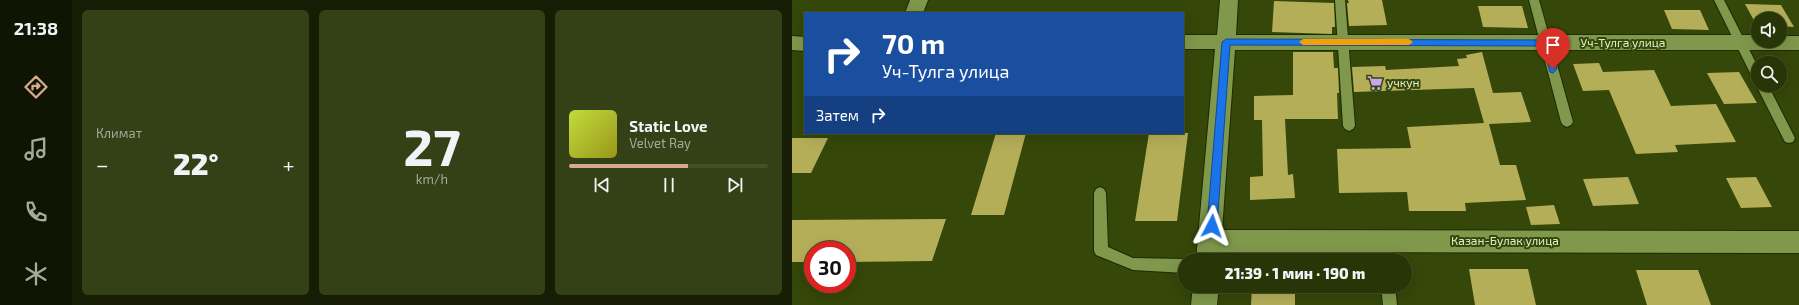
<!DOCTYPE html>
<html lang="ru">
<head>
<meta charset="utf-8">
<style>
	:root { --surface:#283507; --page:#344015; --text:#f1f3f6; --muted:#a5ab9b; --line:#445028; --accent:#d6ab8b }
	body { margin:0; font-family:"Exo 2",sans-serif; background:var(--page); color:var(--text); height:100vh; display:flex; flex-direction:column; font-size:15px; white-space:nowrap }
	* { box-sizing:border-box; margin:0 }
	p { font-size:13px; color:var(--muted) }
	.icon { flex:none; width:22px; height:22px; fill:none; stroke:currentColor; stroke-width:2; stroke-linecap:round; stroke-linejoin:round }
	.map { position:relative; flex:1; overflow:hidden }
	.panel { display:flex; flex-direction:column; gap:10px; padding:10px; background:#161d04; width:720px }
	.panel>* { flex:none }
	.banner { position:absolute; left:12px; top:12px; width:380px; height:122px; border-radius:0px; box-shadow:0 4px 16px #0002,0 0 0 1px var(--line); background:#1a4fa0; color:#fff; overflow:hidden }
	.buttons { position:absolute; left:959px; top:12px; display:grid; gap:8px }
	.buttons a { display:grid; place-items:center; width:36px; height:36px; border-radius:50%; background:var(--surface); box-shadow:0 4px 16px #0002,0 0 0 1px var(--line); font-size:20px }
	.speed { position:absolute; left:12px; top:241px; display:flex; gap:8px; font-size:20px; font-weight:700; text-align:center }
	.speed>* { display:grid; place-content:center; width:52px; height:52px; border-radius:50%; background:var(--surface); box-shadow:0 4px 16px #0002,0 0 0 1px var(--line); line-height:1 }
	.speed .limit { border:6px solid #d22; background:#fff; color:#111 }
	.pin { position:absolute; display:grid; place-items:center; width:34px; height:34px; color:#fff; margin:-41px -17px; border-radius:50% 50% 50% 0; rotate:-45deg; box-shadow:0 0 4px #0007 }
	.pin .icon { rotate:45deg }
	.me { position:absolute; width:44px; margin:-22px; rotate:4deg; stroke-linejoin:round; filter:drop-shadow(0 0 3px #0008) }
	.turn { display:flex; align-items:center; gap:14px; height:84px; padding:0 12px; font-size:18px }
	.turn .icon { width:52px; height:52px; stroke-width:2.5 }
	.turn b { display:block; font-size:28px; line-height:34px }
	.then { display:flex; align-items:center; height:38px; padding:0 12px; background:#0003; gap:8px; font-size:15px }
	.big { font-size:30px; font-weight:800; line-height:1.1 }
	.panel .widget { flex:1; display:flex; flex-direction:column; justify-content:center; gap:6px; min-width:0; padding:0 14px; border-radius:6px; background:var(--page) }
	.panel .dial { align-items:center; gap:0 }
	.dial b { font-size:52px; line-height:1 }
	.song { display:flex; align-items:center; gap:12px }
	.cover { width:48px; height:48px; border-radius:6px; background:linear-gradient(135deg,hsl(70 70% 55%),hsl(60 70% 35%)) }
	.played { height:4px; border-radius:2px; background:linear-gradient(90deg,var(--accent) 60%,var(--line) 60%) }
	.keys { display:flex; justify-content:space-around; direction:ltr }
	.heat { display:flex; justify-content:space-between; align-items:center; font-size:22px; direction:ltr }
	.panel .tiles { flex:1; display:grid; gap:10px; grid-template-columns:repeat(3,1fr) }
	.trip { position:absolute; left:386px; top:253px; width:234px; height:40px; border-radius:20px; background:var(--surface); box-shadow:0 4px 16px #0002,0 0 0 1px var(--line); font-weight:800; line-height:40px; text-align:center }
	main { display:flex; flex:1; min-height:0 }
	.tabs { display:flex; flex-direction:column; width:72px; justify-content:space-around; align-items:center; background:#101503; color:var(--muted) }
	.tabs .icon { width:28px; height:28px }
	.tabs .selected { color:var(--accent) }
	.tabs b { font-size:18px; color:var(--text) }
	.map>svg:first-child { display:block }
</style>
</head>
<body>
<main>
<nav class="tabs">
<b>21:38</b>
<svg class="icon selected" aria-label="directions" viewBox="0 0 24 24"><path d="M12 3l9 9-9 9-9-9zM9 14v-3h6M13 9l2 2-2 2"/></svg>
<svg class="icon" aria-label="music" viewBox="0 0 24 24"><path d="M9 18V5l10-2v13"/><circle cx="6" cy="18" r="3"/><circle cx="16" cy="16" r="3"/></svg>
<svg class="icon" aria-label="phone" viewBox="0 0 24 24"><path d="M5 4h4l2 5-3 2q2 4 5 5l2-3 5 2v4C11 20 4 13 5 4z"/></svg>
<svg class="icon" aria-label="climate" viewBox="0 0 24 24"><path d="M12 3v18M4 7l16 10M4 17L20 7"/></svg>
</nav>
<section class="panel">
<div class="tiles">
<div class="widget"><p>Климат</p>
<div class="heat"><a>−</a><b class="big">22°</b><a>+</a></div>
</div>
<div class="widget dial"><b>27</b><p>km/h</p></div>
<div class="widget">
<div class="song"><i class="cover"></i><div><b>Static Love</b><p>Velvet Ray</p></div></div>
<div class="played"></div>
<div class="keys"><svg class="icon" aria-label="previous" viewBox="0 0 24 24"><path d="M18 5L8 12l10 7zM5 5v14"/></svg><svg class="icon" aria-label="pause" viewBox="0 0 24 24"><path d="M8 5v14M16 5v14"/></svg><svg class="icon" aria-label="next" viewBox="0 0 24 24"><path d="M6 5l10 7-10 7zM19 5v14"/></svg></div>
</div>
</div>
</section>
<div class="map">
<svg width="1007" height="305" viewBox="0 0 1007 305">
	<rect width="100%" height="100%" fill="#354709"/>
	<g fill="#b5ae59">
		<polygon points="556,0 590,0 595,25 557,26 555,3 557,3"/>
		<polygon points="482,1 542,3 543,27 540,27 540,34 480,32"/>
		<polygon points="953,4 989,5 1002,27 988,26 988,19 966,19 965,26"/>
		<polygon points="686,6 730,6 736,28 691,27"/>
		<polygon points="872,10 908,10 917,30 880,29"/>
		<polygon points="501,52 541,52 542,68 546,68 547,93 545,93 546,119 493,119 496,175 501,174 503,198 458,200 458,177 471,176 470,120 462,120 462,96 501,95"/>
		<polygon points="690,52 701,93 729,92 739,122 697,124 708,165 724,165 734,200 673,203 674,211 617,211 615,192 547,193 545,149 619,148 615,127 692,123 682,88 562,92 560,67 593,66 594,70 667,66 665,59 675,58 674,55"/>
		<polygon points="807,63 811,72 862,70 879,106 924,104 944,142 883,145 886,152 844,154 817,90 791,91 781,64"/>
		<polygon points="947,72 965,103 932,104 915,73"/>
		<polygon points="204,133 234,133 212,215 179,215"/>
		<polygon points="357,133 396,133 385,221 343,221"/>
		<polygon points="0,138 36,138 19,173 0,173"/>
		<polygon points="836,177 847,204 801,206 791,179"/>
		<polygon points="964,177 980,207 949,208 934,178"/>
		<polygon points="762,205 768,224 739,225 734,207"/>
		<polygon points="154,219 140,261 55,262 55,250 21,250 21,262 0,262 0,220"/>
		<polygon points="677,269 736,269 744,305 683,305"/>
		<polygon points="844,270 906,270 919,305 855,305"/>
		<polygon points="460,286 503,286 503,305 459,305"/>
	</g>
	<g fill="none" stroke-linecap="round" stroke-linejoin="round">
		<defs>
			<g id="service">
				<polygon points="543,0 553,0 563,126 561,129 557,131 553,129 551,126"/>
				<polygon points="737,0 747,0 781,122 779,125 775,127 771,125 769,122"/>
				<polygon points="922,0 932,0 966,67 966,85 976,85 1003,138 1001,142 997,143 993,142 964,85 966,82 962,81"/>
				<polygon points="308,187 312,189 314,193 316,247 341,258 393,259 393,273 341,270 304,255 302,251 302,193 304,189"/>
				<polygon points="591,235 596,237 600,260 586,260 584,241 586,237"/>
				<polygon points="589,286 603,286 605,305 591,305"/>
			</g>
			<g id="minor">
				<polygon points="118,0 136,0 131,13 113,13"/>
				<polygon points="428,0 446,0 444,35 966,35 966,41 988,41 988,36 1007,36 1007,50 443,50 430,230 1007,231 1007,253 429,252 428,260 404,260 423,49 391,49 391,35 425,35"/>
				<polygon points="0,36 13,37 13,51 0,50"/>
				<polygon points="401,286 427,286 425,305 399,305"/>
			</g>
		</defs>
		<use href="#service" stroke="#1f2b02" stroke-width="2"/>
		<use href="#minor" stroke="#1f2b02" stroke-width="2"/>
		<use href="#service" fill="#7f984c" fill-rule="evenodd"/>
		<use href="#minor" fill="#7f984c" fill-rule="evenodd"/>
	</g>
	<polygon fill="#1a73e8" stroke="#114b97" points="434,39 754,40 758,43 765,69 761,73 758,72 751,46 438,45 425,226 420,230 415,226 430,42"/>
	<polygon fill="#f59e0b" points="511,39 617,39 621,42 617,45 511,45 507,42"/>
	<defs>
		<symbol id="supermarket-bare" viewBox="-9 -9 18 18"><path d="M-6-5.5h2.5l.6 2H6L4.5 2H-2.5L-4.4-4H-6ZM-1.5 3.2a1.3 1.3 0 1 0 .1 0ZM3 3.2a1.3 1.3 0 1 0 .1 0Z" fill="#c7a6ef" stroke="#354709" stroke-width="2.5" paint-order="stroke"/></symbol>
	</defs>
	<g fill-rule="evenodd">
		<use href="#supermarket-bare" x="572" y="72" width="22" height="22"/>
	</g>
	<g text-anchor="middle" stroke-width="4" stroke-linejoin="round" paint-order="stroke">
		<g font-size="12" fill="#dfeec7" stroke="#354709">
			<text x="831" y="47">Уч-Тулга улица</text>
			<text x="713" y="245">Казан-Булак улица</text>
		</g>
		<g font-size="12" fill="#dfeec7" stroke="#354709" text-anchor="start">
			<text x="595" y="87">учкун</text>
		</g>
	</g>
</svg>
<div class="buttons">
<a><svg class="icon" aria-label="sound" viewBox="0 0 24 24"><path d="M4 9h4l5-4v14l-5-4H4zM17 9q2 3 0 6"/></svg></a>
<a><svg class="icon" aria-label="search" viewBox="0 0 24 24"><circle cx="10" cy="10" r="6"/><path d="M15 15l6 6"/></svg></a>
</div>
<div class="speed"><div class="limit">30</div></div>
<div class="pin" style="left:761px;top:69px;background:#d93025"><svg class="icon" aria-label="arrive" viewBox="0 0 24 24"><path d="M6 21V4h12l-3 4 3 4H6"/></svg></div>
<svg class="me" style="left:420px;top:226px" viewBox="-20 -20 40 40"><path d="M0-17L14 15 0 8-14 15z" fill="#1a73e8" stroke="#fff" stroke-width="4"/></svg>
<div class="trip">21:39 · 1 мин · 190 m</div>
<div class="banner">
<div class="turn"><svg class="icon" aria-label="right" viewBox="0 0 24 24"><path d="M7 20v-9h11M14 6l5 5-5 5"/></svg><div><b>70 m</b>Уч-Тулга улица</div></div>
<div class="then">Затем<svg class="icon" aria-label="right" viewBox="0 0 24 24"><path d="M7 20v-9h11M14 6l5 5-5 5"/></svg></div>
</div>
</div>
</main>
</body>
</html>
